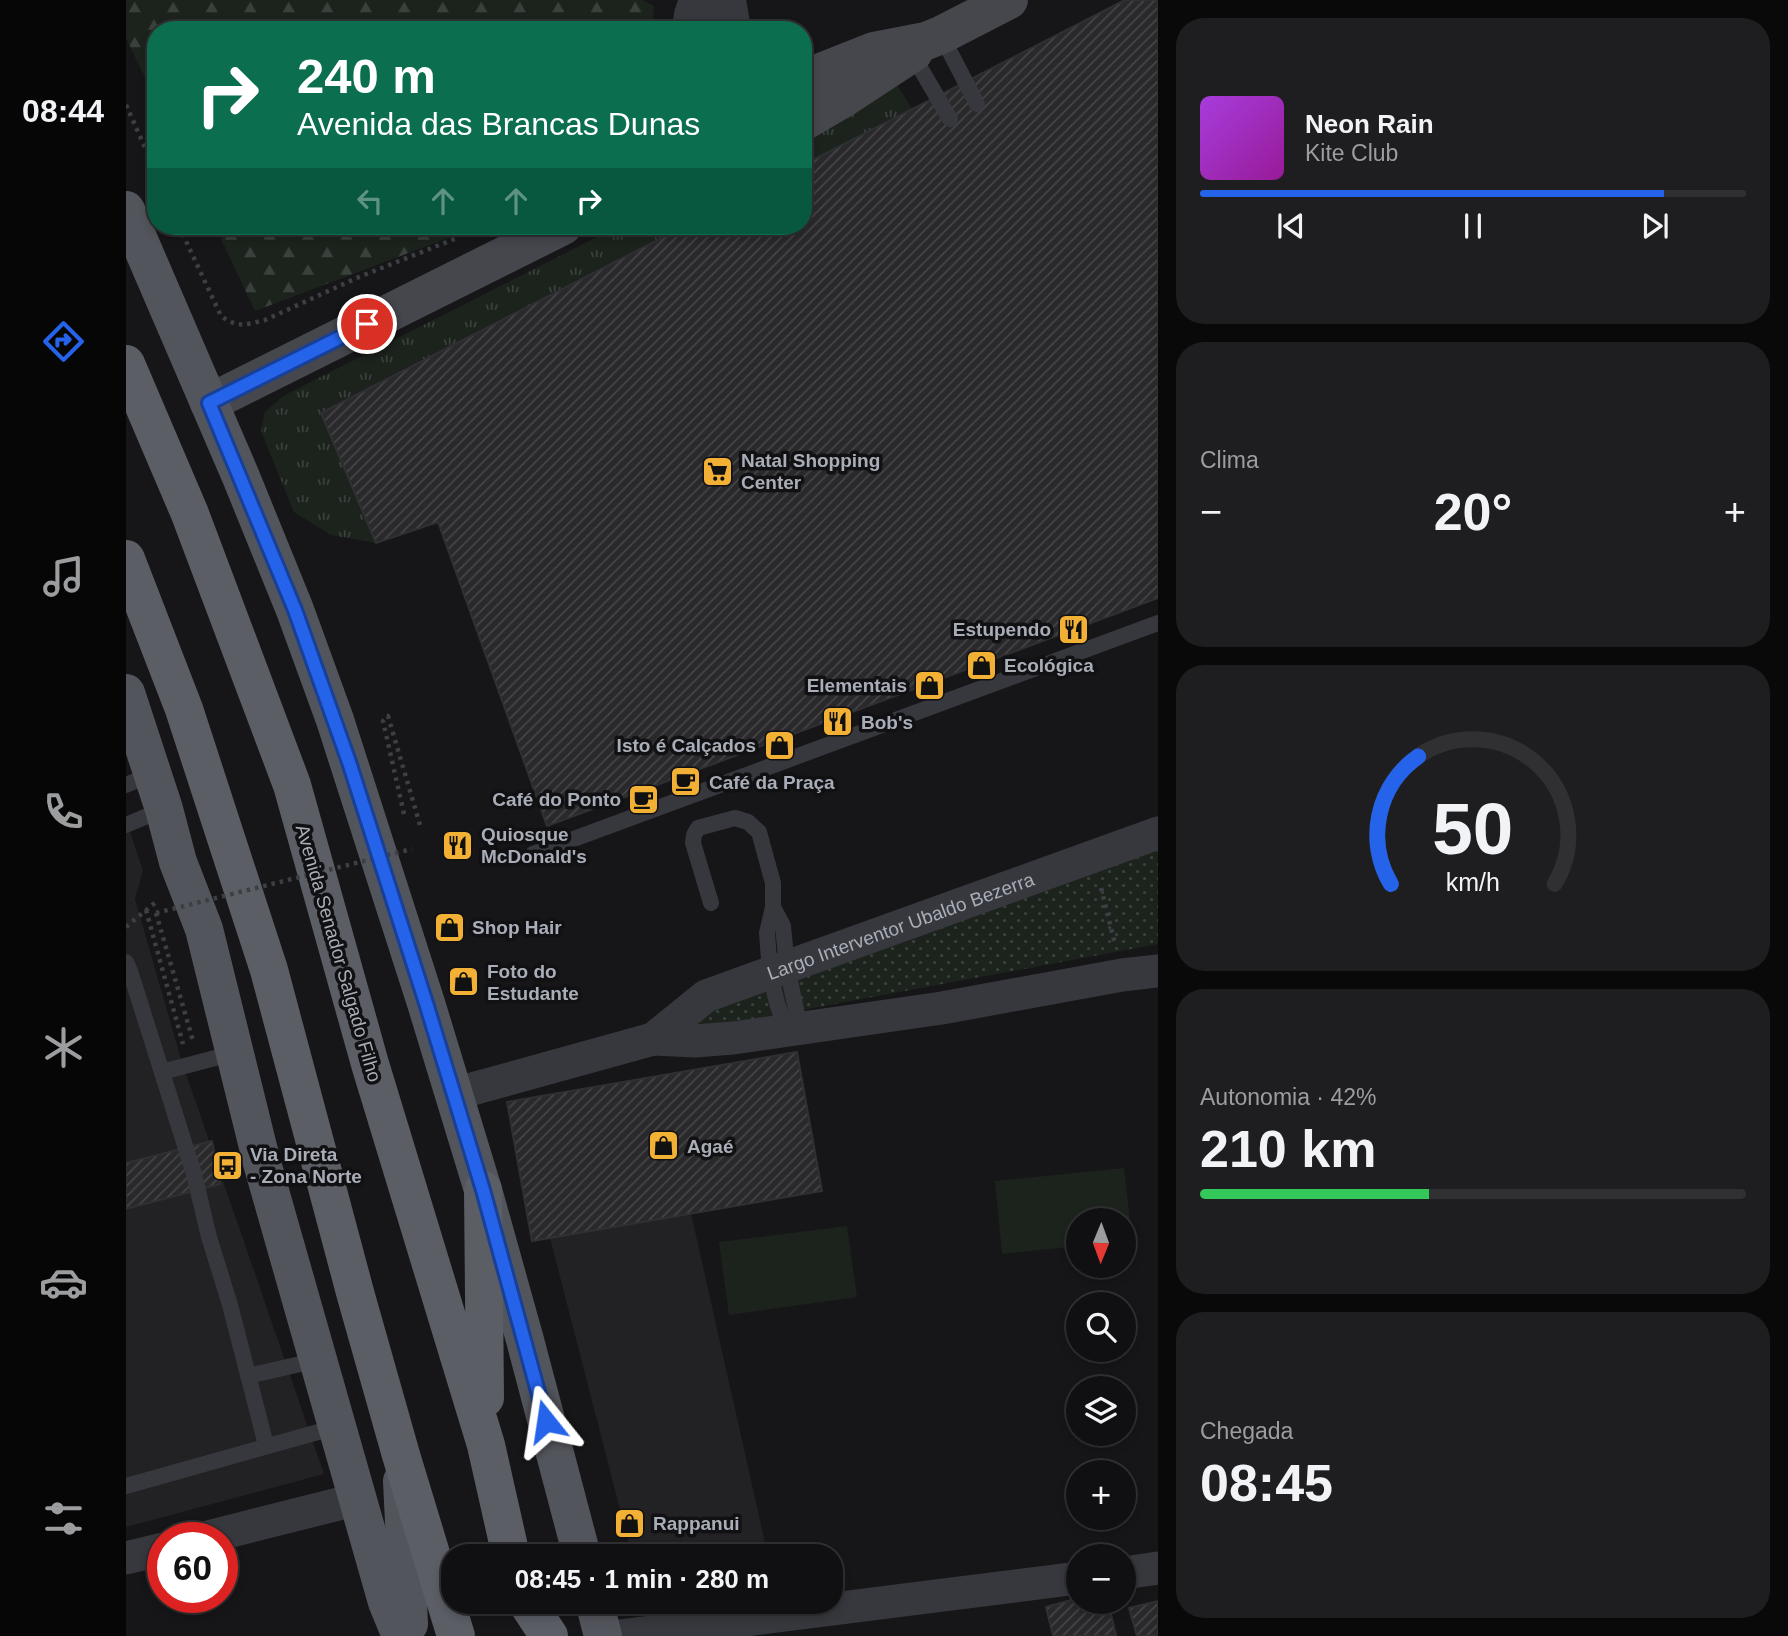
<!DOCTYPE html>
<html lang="pt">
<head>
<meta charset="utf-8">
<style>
	:root { --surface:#101012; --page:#1e1e20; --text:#f1f3f6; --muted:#9c9d9f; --line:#303032; --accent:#2563eb }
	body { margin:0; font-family:Helvetica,sans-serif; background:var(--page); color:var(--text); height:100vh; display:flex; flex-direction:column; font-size:26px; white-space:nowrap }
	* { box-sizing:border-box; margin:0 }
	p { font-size:23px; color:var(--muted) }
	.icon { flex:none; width:38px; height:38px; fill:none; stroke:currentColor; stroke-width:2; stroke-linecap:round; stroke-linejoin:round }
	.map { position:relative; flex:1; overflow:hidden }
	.side { display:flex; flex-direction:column; gap:18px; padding:18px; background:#09090a; width:630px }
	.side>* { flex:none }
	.top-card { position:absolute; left:21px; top:21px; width:665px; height:214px; border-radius:28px; box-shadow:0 4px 10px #0003,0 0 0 2px var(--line); background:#0b6e4f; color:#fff; overflow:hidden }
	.needle { width:46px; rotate:181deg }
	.tools { position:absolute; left:940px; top:1208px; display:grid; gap:14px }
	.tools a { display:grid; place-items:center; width:70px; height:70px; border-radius:50%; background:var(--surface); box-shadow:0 4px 10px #0003,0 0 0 2px var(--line); font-size:35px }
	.speed { position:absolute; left:21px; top:1522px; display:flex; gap:14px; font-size:35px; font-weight:700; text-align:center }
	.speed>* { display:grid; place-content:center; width:91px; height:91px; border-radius:50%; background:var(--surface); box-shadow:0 4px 10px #0003,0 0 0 2px var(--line); line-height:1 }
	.speed .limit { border:10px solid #d22; background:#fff; color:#111 }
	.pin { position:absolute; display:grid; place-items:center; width:60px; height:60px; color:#fff; margin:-30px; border:4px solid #fff; border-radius:50%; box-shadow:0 2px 7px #0007 }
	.me { position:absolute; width:77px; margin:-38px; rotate:345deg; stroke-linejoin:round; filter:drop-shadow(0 0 5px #0008) }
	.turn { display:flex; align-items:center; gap:24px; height:147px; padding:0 35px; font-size:32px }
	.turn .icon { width:91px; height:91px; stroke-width:2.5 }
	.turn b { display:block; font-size:49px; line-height:60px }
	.lanes { display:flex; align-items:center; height:66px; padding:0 35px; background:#0003; justify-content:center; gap:35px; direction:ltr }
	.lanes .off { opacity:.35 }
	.big { font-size:52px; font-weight:800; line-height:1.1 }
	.side .card { flex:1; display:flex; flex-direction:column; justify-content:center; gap:10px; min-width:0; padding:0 24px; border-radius:28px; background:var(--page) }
	.side .dial { align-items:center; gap:0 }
	.dial svg { height:182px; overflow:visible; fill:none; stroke:var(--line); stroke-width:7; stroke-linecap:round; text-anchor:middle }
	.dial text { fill:var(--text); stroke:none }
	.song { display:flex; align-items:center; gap:21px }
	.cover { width:84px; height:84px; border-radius:10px; background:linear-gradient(135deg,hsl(280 70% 55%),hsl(300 70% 35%)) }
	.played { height:7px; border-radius:4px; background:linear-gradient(90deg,var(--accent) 85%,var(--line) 85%) }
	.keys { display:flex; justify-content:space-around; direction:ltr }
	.heat { display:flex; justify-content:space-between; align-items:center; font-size:38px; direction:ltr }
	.charge { height:10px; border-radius:5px; background:linear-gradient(90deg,#34c759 42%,var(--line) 0) }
	.trip { position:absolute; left:315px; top:1544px; width:402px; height:70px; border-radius:28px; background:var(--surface); box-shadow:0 4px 10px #0003,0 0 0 2px var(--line); font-weight:800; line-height:70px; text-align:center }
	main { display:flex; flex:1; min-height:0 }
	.menu { display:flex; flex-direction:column; width:126px; justify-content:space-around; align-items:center; background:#060607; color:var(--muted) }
	.menu .icon { width:49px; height:49px }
	.menu .current { color:var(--accent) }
	.menu b { font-size:32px; color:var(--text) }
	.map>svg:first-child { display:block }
</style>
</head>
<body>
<main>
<nav class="menu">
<b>08:44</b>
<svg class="icon current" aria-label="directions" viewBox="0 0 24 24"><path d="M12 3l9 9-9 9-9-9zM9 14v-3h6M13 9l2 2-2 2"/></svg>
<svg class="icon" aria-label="music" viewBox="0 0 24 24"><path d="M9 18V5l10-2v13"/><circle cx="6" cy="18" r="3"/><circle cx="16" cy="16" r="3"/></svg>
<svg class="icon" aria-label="phone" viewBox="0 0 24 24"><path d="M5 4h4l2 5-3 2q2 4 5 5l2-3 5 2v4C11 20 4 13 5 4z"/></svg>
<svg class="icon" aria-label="climate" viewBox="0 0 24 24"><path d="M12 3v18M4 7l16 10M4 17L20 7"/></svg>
<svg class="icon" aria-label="car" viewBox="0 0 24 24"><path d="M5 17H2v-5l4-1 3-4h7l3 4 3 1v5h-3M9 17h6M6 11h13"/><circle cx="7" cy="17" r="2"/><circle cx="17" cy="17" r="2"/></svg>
<svg class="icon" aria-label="filters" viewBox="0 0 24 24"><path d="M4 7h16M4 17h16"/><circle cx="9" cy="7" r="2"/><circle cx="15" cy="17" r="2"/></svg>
</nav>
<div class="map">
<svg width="1032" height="1636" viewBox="0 0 1032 1636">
	<defs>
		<pattern id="grass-tufts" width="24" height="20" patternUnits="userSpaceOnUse" patternTransform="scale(1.75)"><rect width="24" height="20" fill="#1c231d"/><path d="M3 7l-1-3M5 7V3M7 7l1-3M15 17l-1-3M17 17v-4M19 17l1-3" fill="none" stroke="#3a403c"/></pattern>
		<pattern id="forest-firs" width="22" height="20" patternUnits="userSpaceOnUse" patternTransform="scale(1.75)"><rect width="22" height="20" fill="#1c231d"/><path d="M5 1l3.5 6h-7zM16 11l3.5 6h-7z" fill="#3a403c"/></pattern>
		<pattern id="park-dots" width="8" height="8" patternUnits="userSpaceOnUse" patternTransform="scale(1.75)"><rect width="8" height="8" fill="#1c231d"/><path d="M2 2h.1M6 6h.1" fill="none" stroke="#3a403c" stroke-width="1.8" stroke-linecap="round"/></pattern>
		<pattern id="building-hatch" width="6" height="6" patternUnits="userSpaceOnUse" patternTransform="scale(1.75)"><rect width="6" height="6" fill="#29292c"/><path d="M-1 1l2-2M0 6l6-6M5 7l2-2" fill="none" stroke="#454548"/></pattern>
	</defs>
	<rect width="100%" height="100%" fill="#161618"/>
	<g fill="#222225">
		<polygon points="0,820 17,871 9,899 55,1059 198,1474 0,1527"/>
		<polygon points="565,1213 642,1556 506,1556 424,1238"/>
	</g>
	<g fill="url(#grass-tufts)">
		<polygon points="771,85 786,109 677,165 677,132"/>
		<polygon points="493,226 559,226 195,412 250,543 205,535 168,512 135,431 139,412 157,396"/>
	</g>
	<g fill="url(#forest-firs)">
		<polygon points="0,0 516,0 528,6 526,30 30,30 30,101 0,38"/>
		<polygon points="89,226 354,226 129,311"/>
	</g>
	<polygon fill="url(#park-dots)" points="1032,844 1032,944 596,1025 557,1026 582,1006"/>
	<g fill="#1c231d">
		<polygon points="998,1168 1006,1241 998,1242 998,1220 952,1220 952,1246 876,1254 869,1181"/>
		<polygon points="721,1226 731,1297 603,1315 593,1242"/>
	</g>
	<g fill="url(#building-hatch)" stroke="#303034" stroke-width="2">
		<polygon points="999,0 1032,0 1032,598 421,826 312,522 250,543 195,413 559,226 677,226 677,165"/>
		<polygon points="671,1052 696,1191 406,1241 381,1102"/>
		<polygon points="86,1141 94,1184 0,1209 0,1163"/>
		<polygon points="952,1598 952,1601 982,1601 990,1636 927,1636 920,1607"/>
		<polygon points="1032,1601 1032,1636 1011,1636 1003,1608"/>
	</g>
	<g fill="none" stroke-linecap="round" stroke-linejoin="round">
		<g stroke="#3d3f44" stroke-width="4.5" stroke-dasharray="3.5 5" stroke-linecap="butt">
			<polyline points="0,105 30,172"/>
			<path d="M53,226L95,316C112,328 119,325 139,320L233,277L331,238"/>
			<polyline points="278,814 257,721 262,716 294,825"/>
			<polyline points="975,888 989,944"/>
			<polyline points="20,910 57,1044"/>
			<polyline points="30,913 67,1041"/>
			<polyline points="0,927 31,901"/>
		</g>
		<g stroke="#37383d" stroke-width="16">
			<polyline points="815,35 851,104"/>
			<polyline points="786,54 824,119"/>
			<polyline points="0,785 26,774"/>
			<polyline points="0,825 38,809"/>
			<polyline points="407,854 1032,623"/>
			<polyline points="585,903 567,843 568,835 572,828 609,818 622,822 633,832 647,883 647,907 641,933 644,973 651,1003 660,1030"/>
			<polyline points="647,907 657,926 661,967 674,1028"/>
			<polyline points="0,962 4,971 68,1174 83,1237 104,1305 140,1445"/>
			<polyline points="36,1072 108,1053"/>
			<polyline points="122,1376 192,1360"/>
			<polyline points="0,1486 210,1427"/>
		</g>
		<g stroke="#37383d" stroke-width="33">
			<path id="s1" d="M527,1039L580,996L1032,833"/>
			<polyline points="328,1094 527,1039 569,1041 607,1038 816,1008 996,975 1032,971"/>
			<polyline points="78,1538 232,1499"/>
			<polyline points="0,1558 37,1549"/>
			<polyline points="998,1573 1032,1568"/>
			<polyline points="493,1636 952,1578"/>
		</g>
		<g stroke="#37383d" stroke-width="38">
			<polyline points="601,0 606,30"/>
			<polyline points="565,30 567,15 572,0"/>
		</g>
		<g stroke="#45474d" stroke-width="38">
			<polyline points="677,79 748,51 800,41 815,35 883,0"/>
			<polyline points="677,122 718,98 788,52"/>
			<polyline points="83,403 437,226"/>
		</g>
		<g stroke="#53555c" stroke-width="38">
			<polyline points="0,210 115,477 169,610 209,720 300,1003 357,1190 399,1340 456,1556"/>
			<polyline points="0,693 38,809 52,862 78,929 136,1163 261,1602 275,1636"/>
			<polyline points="276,1481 283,1624"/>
			<polyline points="468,1601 477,1636"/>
		</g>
		<g stroke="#5b5e65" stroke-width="38">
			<polyline points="0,364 64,514 166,785 244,1064 360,1445 385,1556"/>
			<polyline points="0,559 58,709 143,970 230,1296 275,1455 330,1636"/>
			<polyline points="357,1190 359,1398"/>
			<polyline points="400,1601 423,1636"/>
		</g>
		<polyline stroke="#3d3f44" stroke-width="4.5" stroke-dasharray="3.5 5" stroke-linecap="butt" points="30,913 286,849"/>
	</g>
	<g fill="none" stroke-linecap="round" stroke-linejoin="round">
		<defs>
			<polyline id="route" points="241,324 83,403 169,610 223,762 300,1003 357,1190 420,1421"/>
		</defs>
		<use href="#route" stroke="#184099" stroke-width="18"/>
		<use href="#route" stroke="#2563eb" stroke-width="12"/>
	</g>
	<defs>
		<symbol id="supermarket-square" viewBox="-11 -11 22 22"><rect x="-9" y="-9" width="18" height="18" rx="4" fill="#f2b134" stroke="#111113"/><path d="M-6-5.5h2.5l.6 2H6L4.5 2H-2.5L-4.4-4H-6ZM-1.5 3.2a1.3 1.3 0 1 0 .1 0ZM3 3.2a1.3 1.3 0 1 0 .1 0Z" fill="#111"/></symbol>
		<symbol id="restaurant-square" viewBox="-11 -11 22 22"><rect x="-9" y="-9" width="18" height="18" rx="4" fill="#f2b134" stroke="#111113"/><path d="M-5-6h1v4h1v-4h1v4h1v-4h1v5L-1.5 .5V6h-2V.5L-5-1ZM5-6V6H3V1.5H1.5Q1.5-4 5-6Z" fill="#111"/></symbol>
		<symbol id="shop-square" viewBox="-11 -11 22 22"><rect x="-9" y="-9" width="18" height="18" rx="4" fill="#f2b134" stroke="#111113"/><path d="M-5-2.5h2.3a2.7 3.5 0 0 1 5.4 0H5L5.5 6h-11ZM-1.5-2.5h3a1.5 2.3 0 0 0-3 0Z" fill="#111"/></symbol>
		<symbol id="cafe-square" viewBox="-11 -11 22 22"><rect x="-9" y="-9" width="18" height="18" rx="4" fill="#f2b134" stroke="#111113"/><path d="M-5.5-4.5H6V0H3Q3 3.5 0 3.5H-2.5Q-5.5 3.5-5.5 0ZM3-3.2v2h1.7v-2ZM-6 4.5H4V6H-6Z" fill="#111"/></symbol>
		<symbol id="bus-square" viewBox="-11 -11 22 22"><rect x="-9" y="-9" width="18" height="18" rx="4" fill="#f2b134" stroke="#111113"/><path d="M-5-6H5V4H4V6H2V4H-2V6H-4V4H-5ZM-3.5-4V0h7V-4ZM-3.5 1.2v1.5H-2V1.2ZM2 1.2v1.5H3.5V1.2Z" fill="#111"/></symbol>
	</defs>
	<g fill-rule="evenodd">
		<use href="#supermarket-square" x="574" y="454" width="35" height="35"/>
		<use href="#restaurant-square" x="930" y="612" width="35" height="35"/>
		<use href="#shop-square" x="838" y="648" width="35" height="35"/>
		<use href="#shop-square" x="786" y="668" width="35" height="35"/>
		<use href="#restaurant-square" x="694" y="704" width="35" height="35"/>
		<use href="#shop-square" x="636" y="728" width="35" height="35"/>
		<use href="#cafe-square" x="542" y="764" width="35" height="35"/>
		<use href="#cafe-square" x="500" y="782" width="35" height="35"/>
		<use href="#restaurant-square" x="314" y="828" width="35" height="35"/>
		<use href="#shop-square" x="306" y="910" width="35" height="35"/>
		<use href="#shop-square" x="320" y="964" width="35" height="35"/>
		<use href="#shop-square" x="520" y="1128" width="35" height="35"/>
		<use href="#bus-square" x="84" y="1148" width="35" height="35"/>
		<use href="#shop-square" x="486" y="1506" width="35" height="35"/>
	</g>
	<g text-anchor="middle" stroke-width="7" stroke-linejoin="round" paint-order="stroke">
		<g font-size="19" font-weight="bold" fill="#a8adb8" stroke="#111113" text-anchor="start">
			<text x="615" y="467">Natal Shopping<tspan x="615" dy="22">Center</tspan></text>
			<text x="925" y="636" text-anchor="end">Estupendo</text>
			<text x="878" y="672">Ecológica</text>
			<text x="781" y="692" text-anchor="end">Elementais</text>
			<text x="735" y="729">Bob's</text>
			<text x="630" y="752" text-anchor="end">Isto é Calçados</text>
			<text x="583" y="789">Café da Praça</text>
			<text x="495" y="806" text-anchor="end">Café do Ponto</text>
			<text x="355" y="841">Quiosque<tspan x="355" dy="22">McDonald's</tspan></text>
			<text x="346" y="934">Shop Hair</text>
			<text x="361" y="978">Foto do<tspan x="361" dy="22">Estudante</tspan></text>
			<text x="561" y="1153">Agaé</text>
			<text x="124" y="1161">Via Direta<tspan x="124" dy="22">- Zona Norte</tspan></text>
			<text x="527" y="1530">Rappanui</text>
		</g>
		<g font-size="19" fill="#a8adb8" stroke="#111113">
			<text dy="7" stroke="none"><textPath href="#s1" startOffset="275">Largo Interventor Ubaldo Bezerra</textPath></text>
			<text transform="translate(213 953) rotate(74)" y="7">Avenida Senador Salgado Filho</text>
		</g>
	</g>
</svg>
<div class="tools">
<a><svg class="needle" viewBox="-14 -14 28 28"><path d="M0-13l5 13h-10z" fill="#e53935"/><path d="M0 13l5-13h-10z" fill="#9c9d9f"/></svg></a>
<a><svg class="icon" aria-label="search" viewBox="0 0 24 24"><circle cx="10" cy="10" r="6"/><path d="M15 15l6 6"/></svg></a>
<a><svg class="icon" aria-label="layers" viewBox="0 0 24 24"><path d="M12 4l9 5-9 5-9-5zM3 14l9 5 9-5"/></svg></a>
<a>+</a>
<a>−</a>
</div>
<div class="speed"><div class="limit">60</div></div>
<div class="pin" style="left:241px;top:324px;background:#d93025"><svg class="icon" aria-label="arrive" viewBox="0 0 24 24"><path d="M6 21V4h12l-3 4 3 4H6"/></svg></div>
<svg class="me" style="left:420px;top:1421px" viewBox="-20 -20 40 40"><path d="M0-17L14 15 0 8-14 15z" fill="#2563eb" stroke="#fff" stroke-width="4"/></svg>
<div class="trip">08:45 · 1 min · 280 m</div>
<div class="top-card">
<div class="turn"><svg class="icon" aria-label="right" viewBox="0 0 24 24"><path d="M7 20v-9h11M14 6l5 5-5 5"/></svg><div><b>240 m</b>Avenida das Brancas Dunas</div></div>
<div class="lanes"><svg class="icon off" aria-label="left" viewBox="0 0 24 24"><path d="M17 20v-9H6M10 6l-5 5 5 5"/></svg><svg class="icon off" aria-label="ahead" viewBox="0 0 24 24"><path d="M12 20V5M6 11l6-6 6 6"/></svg><svg class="icon off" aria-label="ahead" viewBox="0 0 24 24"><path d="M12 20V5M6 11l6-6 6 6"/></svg><svg class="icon" aria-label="right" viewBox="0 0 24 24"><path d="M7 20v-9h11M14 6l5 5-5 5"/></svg></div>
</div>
</div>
<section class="side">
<div class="card">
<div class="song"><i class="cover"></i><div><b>Neon Rain</b><p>Kite Club</p></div></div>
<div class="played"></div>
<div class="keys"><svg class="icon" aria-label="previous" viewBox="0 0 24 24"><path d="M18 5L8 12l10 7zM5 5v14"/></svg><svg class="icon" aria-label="pause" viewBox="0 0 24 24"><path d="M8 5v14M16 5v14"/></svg><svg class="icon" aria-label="next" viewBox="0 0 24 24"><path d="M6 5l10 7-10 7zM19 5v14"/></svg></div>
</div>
<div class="card"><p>Clima</p>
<div class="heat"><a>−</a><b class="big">20°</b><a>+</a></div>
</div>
<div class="card dial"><svg viewBox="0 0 100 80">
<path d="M14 69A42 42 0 1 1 86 69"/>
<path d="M14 69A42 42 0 0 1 26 13" stroke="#2563eb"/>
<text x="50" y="56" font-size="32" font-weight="700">50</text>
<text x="50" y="72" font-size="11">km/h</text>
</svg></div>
<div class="card"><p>Autonomia · 42%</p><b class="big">210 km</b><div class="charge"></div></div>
<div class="card"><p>Chegada</p><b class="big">08:45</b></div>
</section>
</main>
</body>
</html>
